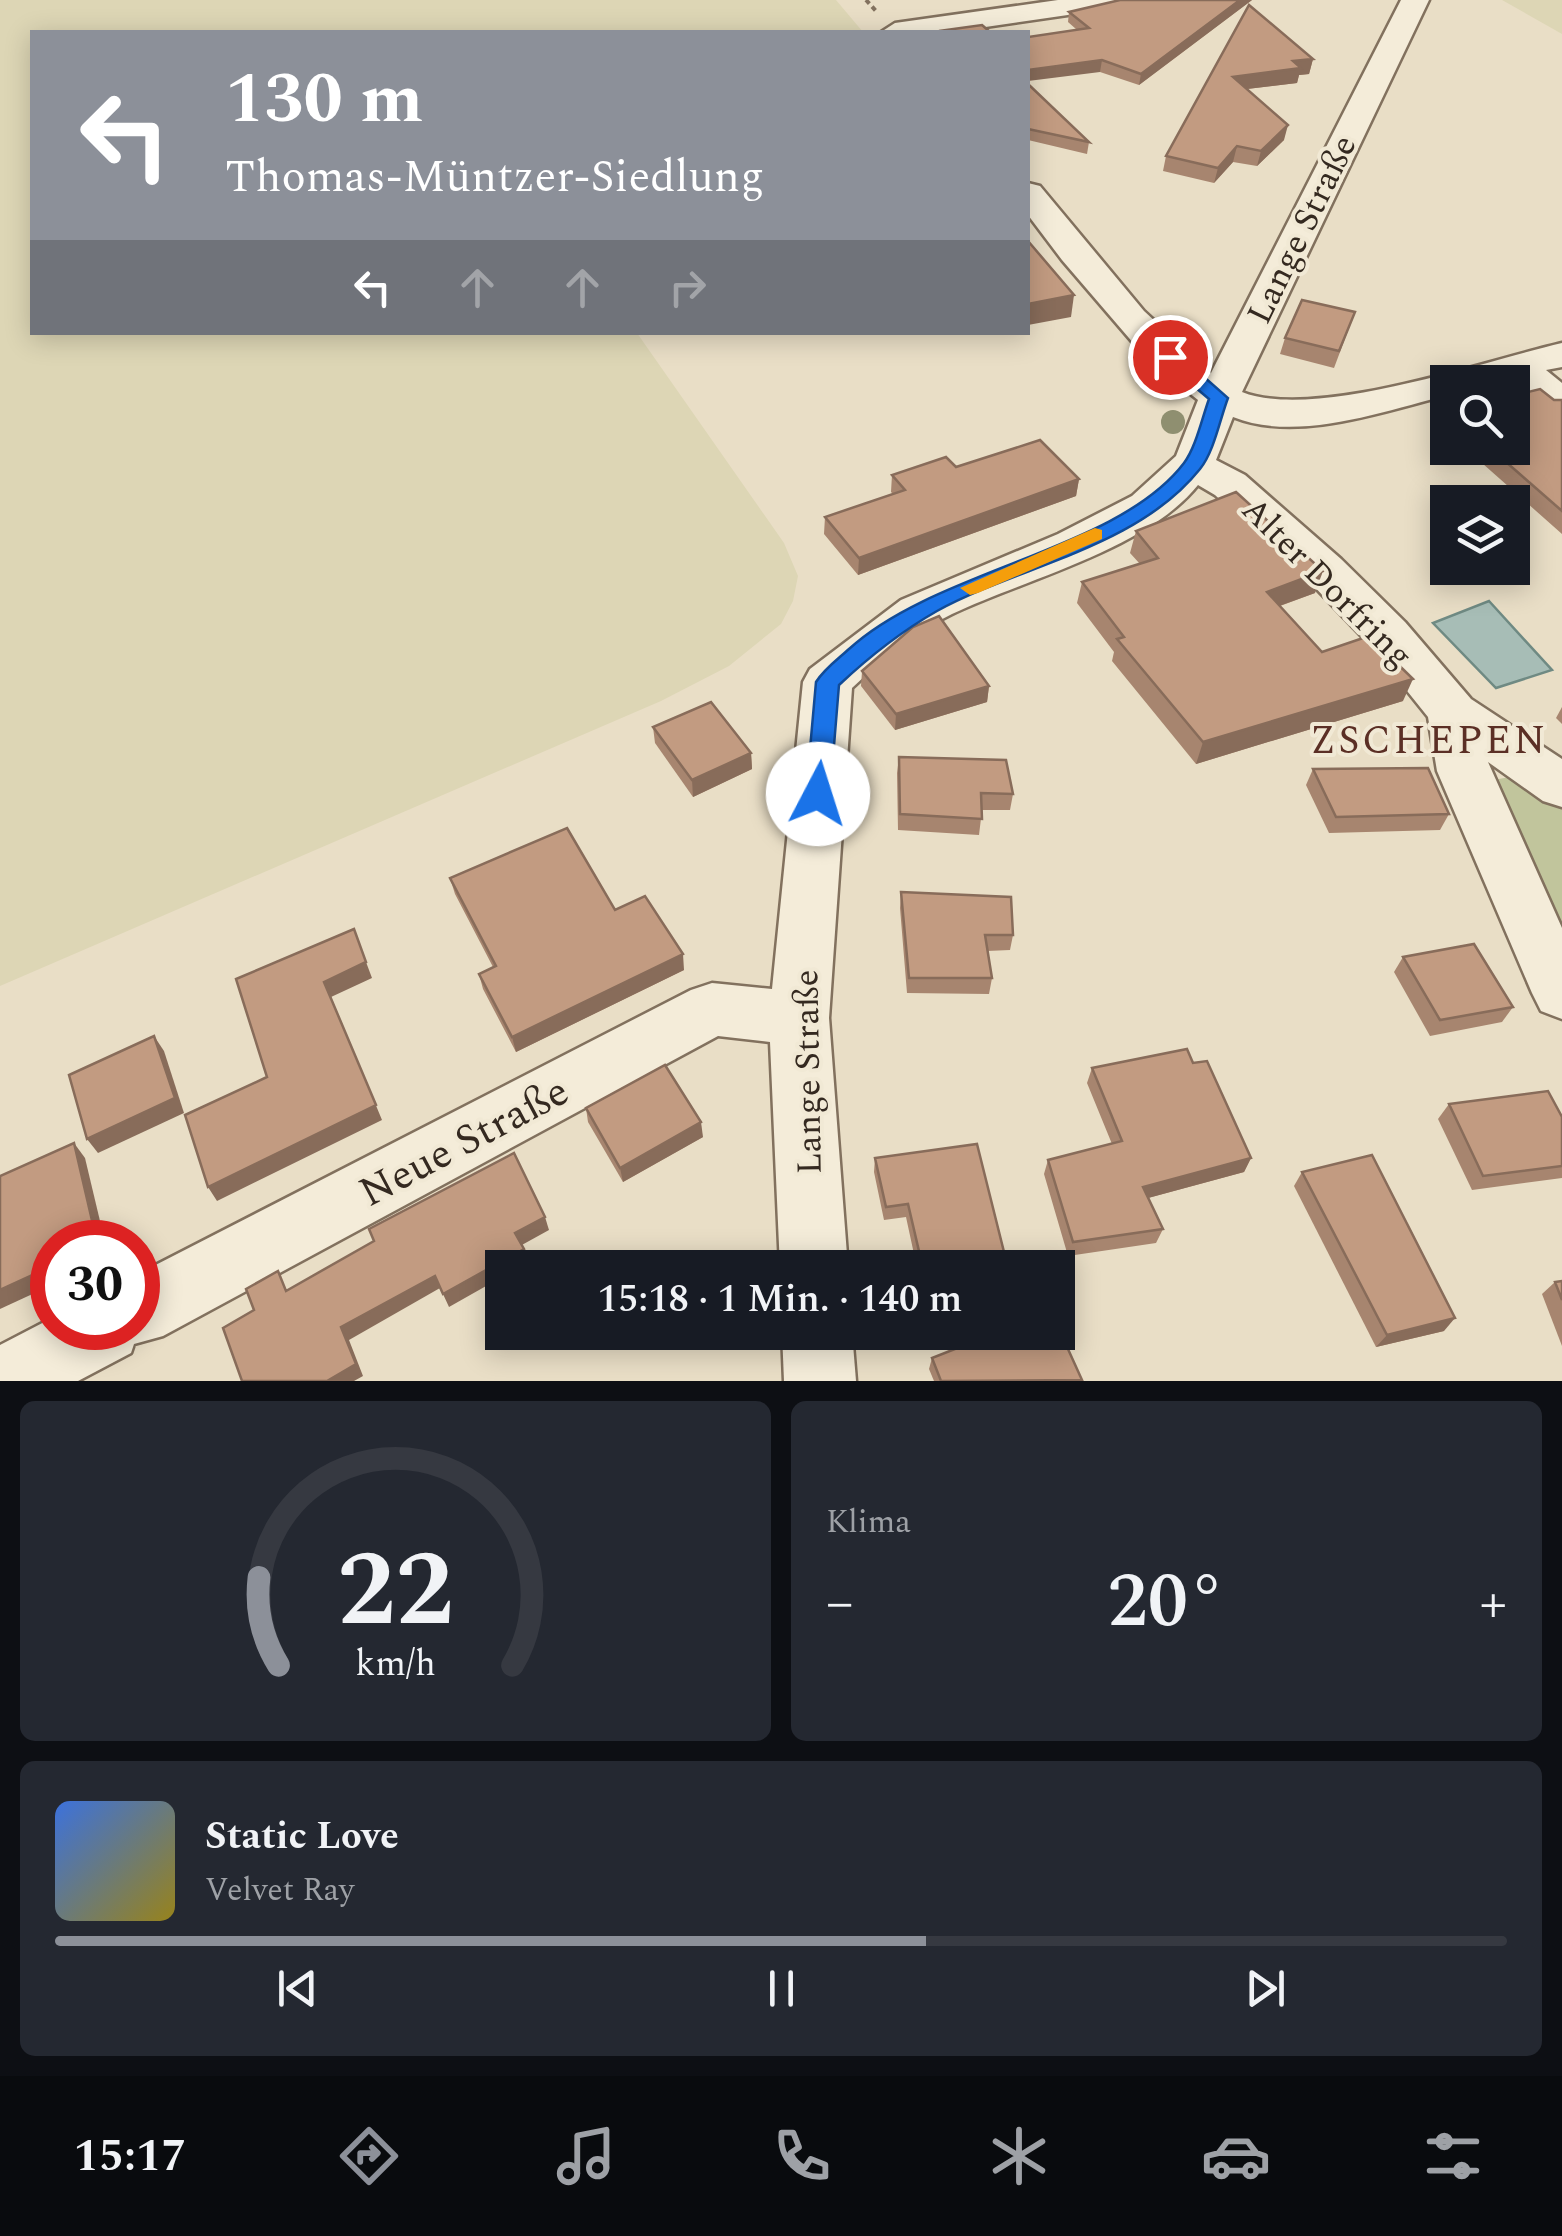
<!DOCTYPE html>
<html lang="de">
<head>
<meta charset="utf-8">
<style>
	:root { --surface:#171b24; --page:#242831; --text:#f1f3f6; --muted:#9ea1a6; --line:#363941; --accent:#8c9099 }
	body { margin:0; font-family:Spectral,serif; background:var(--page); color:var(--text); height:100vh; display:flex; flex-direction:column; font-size:38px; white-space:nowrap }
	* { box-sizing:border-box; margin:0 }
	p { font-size:32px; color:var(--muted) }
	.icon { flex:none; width:55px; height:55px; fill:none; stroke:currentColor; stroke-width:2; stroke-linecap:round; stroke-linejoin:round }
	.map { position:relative; height:1381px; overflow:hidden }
	.drawer { display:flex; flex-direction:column; gap:20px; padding:20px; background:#0d0f14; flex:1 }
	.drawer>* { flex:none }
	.hud { position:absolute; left:30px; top:30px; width:1000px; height:305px; border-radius:0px; box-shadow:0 5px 25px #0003; background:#8c9099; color:#fff; overflow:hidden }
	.tools { position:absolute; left:1430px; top:365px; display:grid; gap:20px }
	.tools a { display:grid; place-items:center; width:100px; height:100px; border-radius:0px; background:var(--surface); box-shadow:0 5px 25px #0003; font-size:50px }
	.speed { position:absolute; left:30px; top:1220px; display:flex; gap:20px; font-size:50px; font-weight:700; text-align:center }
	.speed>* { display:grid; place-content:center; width:130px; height:130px; border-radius:50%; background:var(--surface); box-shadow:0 5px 25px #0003; line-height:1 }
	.speed .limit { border:15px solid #d22; background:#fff; color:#111 }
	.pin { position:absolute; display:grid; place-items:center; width:85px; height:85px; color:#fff; margin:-42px; border:5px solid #fff; border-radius:50%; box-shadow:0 2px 10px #0007 }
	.me { position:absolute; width:110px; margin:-55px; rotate:5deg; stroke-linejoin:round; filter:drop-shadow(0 0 8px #0008) }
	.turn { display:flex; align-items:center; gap:35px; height:210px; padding:0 30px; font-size:45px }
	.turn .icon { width:130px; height:130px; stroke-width:2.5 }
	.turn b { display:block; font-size:70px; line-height:85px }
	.lanes { display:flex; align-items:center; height:95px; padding:0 30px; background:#0003; justify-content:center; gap:50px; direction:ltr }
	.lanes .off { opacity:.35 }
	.big { font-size:75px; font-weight:600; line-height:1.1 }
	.drawer .card { flex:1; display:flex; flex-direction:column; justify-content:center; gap:15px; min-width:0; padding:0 35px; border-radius:15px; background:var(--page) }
	.drawer .dial { align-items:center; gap:0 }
	.dial svg { height:260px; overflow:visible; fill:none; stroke:var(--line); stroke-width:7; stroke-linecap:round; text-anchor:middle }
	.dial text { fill:var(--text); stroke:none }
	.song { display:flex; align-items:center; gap:30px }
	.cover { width:120px; height:120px; border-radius:15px; background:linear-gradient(135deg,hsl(220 70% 55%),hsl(50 70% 35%)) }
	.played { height:10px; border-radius:5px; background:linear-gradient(90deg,var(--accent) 60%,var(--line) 60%) }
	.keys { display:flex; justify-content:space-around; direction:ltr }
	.heat { display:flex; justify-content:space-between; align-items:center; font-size:55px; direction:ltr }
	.drawer .tiles { flex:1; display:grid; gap:20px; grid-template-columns:1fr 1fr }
	.card:last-child { grid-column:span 2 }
	.trip { position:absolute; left:485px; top:1250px; width:590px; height:100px; border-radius:0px; background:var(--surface); box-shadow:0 5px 25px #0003; font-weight:600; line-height:100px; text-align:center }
	.menu { display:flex; height:160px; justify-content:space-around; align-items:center; background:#090b0e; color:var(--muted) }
	.menu .icon { width:70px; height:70px }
	.menu .selected { color:var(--accent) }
	.menu b { font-size:45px; color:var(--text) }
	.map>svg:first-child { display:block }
</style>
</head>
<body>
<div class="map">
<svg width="1562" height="1381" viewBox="0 0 1562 1381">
	<rect width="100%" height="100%" fill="#e9dec6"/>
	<g fill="#ddd6b5">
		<polygon points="0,0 836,0 863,32 32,32 32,332 637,333 784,543 798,576 793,601 781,624 729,666 661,701 0,986"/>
		<polygon points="1502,0 1562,0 1562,34"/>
	</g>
	<polygon fill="#c1c59c" points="1510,777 1562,805 1562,925 1493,780"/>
	<polygon fill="#a7bdb6" stroke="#6f8a83" stroke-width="2.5" points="1489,601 1552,670 1496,688 1433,623"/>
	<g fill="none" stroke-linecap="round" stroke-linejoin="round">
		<defs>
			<g id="street">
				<polygon points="1058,0 1130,0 1116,8 951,32 881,32 895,23"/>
				<path d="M1401,0H1429L1242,392C1314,421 1484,361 1562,343V367L1546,370L1562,383V415L1548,412L1509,380L1448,382V395C1384,411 1297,443 1233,417L1216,460L1245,475L1341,559L1405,622L1471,699L1562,759V807L1543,801L1488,762L1562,928V1019L1541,1011L1532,993L1437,771L1428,717L1371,646L1309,581L1215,495L1198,485C1146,550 1025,579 952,614C914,632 882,660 852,688L829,1018L848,1268H780L770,1042L718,1036L163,1336L134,1344L131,1353L78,1381H0V1345L52,1318V1328H138V1274L691,990L712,983L772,989L803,682L810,669L901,600L1058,534L1132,496L1176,456L1198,400L1147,359L1062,260L1028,215V183L1040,186L1144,311L1211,373Z"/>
				<polygon points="782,1332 852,1332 856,1381 784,1381"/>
			</g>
		</defs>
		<use href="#street" stroke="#82715e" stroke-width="5"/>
		<polyline stroke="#82715e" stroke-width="4" stroke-dasharray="5 4" stroke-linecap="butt" points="866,0 876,11"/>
		<use href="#street" fill="#f4ecd9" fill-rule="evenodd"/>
	</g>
	<circle fill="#8f8f70" cx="1173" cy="422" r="12"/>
	<g fill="#a7856f">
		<polygon points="1252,0 1139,85 1100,72 1076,29 1068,22 1069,12"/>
		<polygon points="1249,5 1313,59 1309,74 1299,75 1297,83 1247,89 1284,140 1257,166 1233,162 1214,183 1163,171 1166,156"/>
		<polygon points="1028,84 1089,142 1087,154 1028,140"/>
		<polygon points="1355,312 1334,368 1280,354 1285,338"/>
		<polygon points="1554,400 1562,400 1562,534 1465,448 1512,448"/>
		<polygon points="1448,417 1448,431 1443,428"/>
		<polygon points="956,467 1079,479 1076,496 858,575 824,534 825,517 893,494 891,492 892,475"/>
		<polygon points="1136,531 1315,593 1280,606 1322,652 1403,701 1196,764 1112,661 1114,652 1077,603 1082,582 1140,564 1130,553"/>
		<polygon points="862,671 989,686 987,702 895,730 861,686"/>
		<polygon points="1562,707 1562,724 1556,718"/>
		<polygon points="653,727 751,753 752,769 693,797 655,743"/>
		<polygon points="899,757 1013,794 1010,810 982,810 979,835 898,830 897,773"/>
		<polygon points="1313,769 1449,814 1440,830 1329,833 1306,785"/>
		<polygon points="450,878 615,910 684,970 516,1052 483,989 479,974 493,967 455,894"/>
		<polygon points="901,892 1013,935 1010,950 987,951 992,978 989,994 907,993 900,908"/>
		<polygon points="1403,957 1513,1007 1502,1022 1430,1036 1394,972"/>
		<polygon points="1193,1063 1251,1158 1244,1172 1148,1198 1163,1229 1156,1243 1068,1256 1044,1174 1048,1160 1112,1144 1087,1083 1092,1068"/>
		<polygon points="1449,1104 1562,1117 1562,1178 1472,1190 1438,1119"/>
		<polygon points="586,1108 703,1137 623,1182 588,1122"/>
		<polygon points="875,1158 1004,1252 1000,1266 987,1268 917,1268 906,1217 884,1220 874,1172"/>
		<polygon points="1302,1172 1444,1331 1376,1347 1294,1186"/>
		<polygon points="1562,1281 1562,1346 1542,1294 1555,1282"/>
		<polygon points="932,1358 1082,1381 934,1381 929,1369"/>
	</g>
	<g fill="#886c5a">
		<polygon points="1240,0 1252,0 1139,85 1141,74"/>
		<polygon points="1313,59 1309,74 1299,75 1297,83 1230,91 1233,77 1293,61"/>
		<polygon points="1102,60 1100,72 1028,81 1028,70"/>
		<polygon points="1288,125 1284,140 1257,166 1261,151"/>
		<polygon points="1237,146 1233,162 1214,183 1218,168"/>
		<polygon points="1074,295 1071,317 1028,325 1028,304"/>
		<polygon points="1079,479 1076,496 858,575 859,558"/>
		<polygon points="1323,571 1315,593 1260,613 1267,592"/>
		<polygon points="1413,679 1403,701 1196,764 1203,742"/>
		<polygon points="989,686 987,702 895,730 896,714"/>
		<polygon points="751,753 752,769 693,797 692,780"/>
		<polygon points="683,954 684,970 516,1052 512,1037"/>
		<polygon points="366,962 372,978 331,997 382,1120 217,1201 208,1187 324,982"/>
		<polygon points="154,1036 164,1051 184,1113 98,1153 87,1139"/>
		<polygon points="701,1122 703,1137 623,1182 620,1168"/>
		<polygon points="74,1143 85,1158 105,1242 97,1242"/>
		<polygon points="1251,1158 1244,1172 1137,1201 1143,1187"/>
		<polygon points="545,1217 549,1230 520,1246 515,1233"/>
		<polygon points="524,1249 528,1263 519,1268 502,1268 502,1277 449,1307 443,1294"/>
		<polygon points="52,1266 52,1285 0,1309 0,1290"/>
		<polygon points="435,1276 440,1288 349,1340 363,1376 354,1381 327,1381 341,1327"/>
		<polygon points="1455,1318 1444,1331 1376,1347 1387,1335"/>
	</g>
	<g fill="#c29b81" stroke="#886c5a" stroke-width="2.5">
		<polygon points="1120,0 1240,0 1141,74 1102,60 1028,70 1028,37 1089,28 1069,12"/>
		<polygon points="1249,5 1313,59 1293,61 1301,68 1233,77 1288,125 1261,151 1237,146 1218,168 1166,156"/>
		<polygon points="982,25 990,32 939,31"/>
		<polygon points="1028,84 1089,142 1028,129"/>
		<polygon points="1028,241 1074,295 1028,304"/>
		<polygon points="1302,300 1355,312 1339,351 1285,338"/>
		<polygon points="1540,389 1554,400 1562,400 1562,511 1490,448 1512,448 1512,396"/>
		<polygon points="1040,440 1079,479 859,558 825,517 905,490 892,475 946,457 956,467"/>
		<polygon points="1236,492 1323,571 1267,592 1322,652 1369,636 1413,679 1203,742 1117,639 1124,637 1082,582 1158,558 1136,531"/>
		<polygon points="939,616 989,686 896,714 862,671 913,627"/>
		<polygon points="711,702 751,753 692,780 653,727"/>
		<polygon points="899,757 1006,760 1013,794 981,793 982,819 900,814"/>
		<polygon points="1428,768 1449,814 1336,817 1313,769"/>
		<polygon points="567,828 615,910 645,896 683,954 512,1037 479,974 496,966 450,878"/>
		<polygon points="901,892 1011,897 1013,935 985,935 992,978 909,978"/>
		<polygon points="354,929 366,962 324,982 376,1105 208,1187 185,1115 267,1077 236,979"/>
		<polygon points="1474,944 1513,1007 1440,1020 1403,957"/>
		<polygon points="154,1036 175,1098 87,1139 69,1075"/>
		<polygon points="1187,1049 1193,1063 1207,1061 1251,1158 1143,1187 1163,1229 1073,1242 1048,1160 1122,1141 1092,1068"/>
		<polygon points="665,1065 701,1122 620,1168 586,1108"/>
		<polygon points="1548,1091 1562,1117 1562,1166 1483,1176 1449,1104"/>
		<polygon points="74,1143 97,1242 52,1242 52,1266 0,1290 0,1176"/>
		<polygon points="977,1144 1004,1252 922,1264 908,1204 886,1207 875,1158"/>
		<polygon points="514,1153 545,1217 515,1233 524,1249 443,1294 435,1276 341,1327 356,1364 327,1381 242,1381 223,1328 254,1310 246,1289 278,1271 286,1291 374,1241 369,1229"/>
		<polygon points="1372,1155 1455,1318 1387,1335 1302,1172"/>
		<polygon points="1562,1281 1562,1300 1555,1282"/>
		<polygon points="1058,1327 1082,1380 941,1381 932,1358 998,1332 1058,1332"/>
	</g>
	<path fill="#1a73e8" stroke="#114b97" stroke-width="2.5" d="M1164,353H1177L1228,398C1220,419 1214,452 1200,469C1137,548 1021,565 937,611C900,632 870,656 839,685L830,794L818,803L809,801L806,794L816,682C824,669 838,659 849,649C936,569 1117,551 1184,463C1196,447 1202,418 1209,399L1164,361Z"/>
	<polygon fill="#f59e0b" points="1095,528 1102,530 1102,539 978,593 970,595 960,588"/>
	<g text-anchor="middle" stroke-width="8" stroke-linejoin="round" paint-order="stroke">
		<g font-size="35" fill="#342920" stroke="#f1e9d5">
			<text transform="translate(1301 229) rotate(-64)" y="12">Lange Straße</text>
			<text transform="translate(1328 582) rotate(45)" y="12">Alter Dorfring</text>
			<text transform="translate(807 1072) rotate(-91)" y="12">Lange Straße</text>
		</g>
		<g font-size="40" letter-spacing="2.5" fill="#5b2f25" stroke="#f1e9d5">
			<text x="1429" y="753">ZSCHEPEN</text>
		</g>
		<g font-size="42" fill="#342920" stroke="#f1e9d5">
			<text transform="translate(463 1140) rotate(-28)" y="15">Neue Straße</text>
		</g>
	</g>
</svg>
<div class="tools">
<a><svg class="icon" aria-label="search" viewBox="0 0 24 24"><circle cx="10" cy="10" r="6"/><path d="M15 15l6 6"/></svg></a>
<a><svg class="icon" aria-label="layers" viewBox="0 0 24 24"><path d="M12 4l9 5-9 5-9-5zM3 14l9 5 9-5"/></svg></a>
</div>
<div class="speed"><div class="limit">30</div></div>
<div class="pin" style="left:1170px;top:357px;background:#d93025"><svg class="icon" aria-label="arrive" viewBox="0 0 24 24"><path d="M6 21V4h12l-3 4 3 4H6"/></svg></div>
<svg class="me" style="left:818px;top:794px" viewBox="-20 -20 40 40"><circle r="19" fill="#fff"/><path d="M0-13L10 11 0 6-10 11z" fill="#1a73e8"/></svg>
<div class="trip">15:18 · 1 Min. · 140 m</div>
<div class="hud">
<div class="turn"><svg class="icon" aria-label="left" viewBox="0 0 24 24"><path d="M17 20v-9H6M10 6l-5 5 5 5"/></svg><div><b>130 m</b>Thomas-Müntzer-Siedlung</div></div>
<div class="lanes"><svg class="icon" aria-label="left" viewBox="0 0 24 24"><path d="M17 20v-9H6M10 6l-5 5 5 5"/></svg><svg class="icon off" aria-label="ahead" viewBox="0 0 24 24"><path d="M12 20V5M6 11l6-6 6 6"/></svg><svg class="icon off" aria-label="ahead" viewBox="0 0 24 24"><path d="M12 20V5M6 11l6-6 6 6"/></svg><svg class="icon off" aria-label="right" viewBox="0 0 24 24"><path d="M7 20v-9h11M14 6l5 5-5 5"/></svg></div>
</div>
</div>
<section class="drawer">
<div class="tiles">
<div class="card dial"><svg viewBox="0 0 100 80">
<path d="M14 69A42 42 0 1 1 86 69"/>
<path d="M14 69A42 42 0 0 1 8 42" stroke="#8c9099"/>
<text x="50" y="56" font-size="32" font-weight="700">22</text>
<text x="50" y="72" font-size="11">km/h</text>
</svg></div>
<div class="card"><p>Klima</p>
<div class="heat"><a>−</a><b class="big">20°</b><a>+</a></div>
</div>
<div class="card">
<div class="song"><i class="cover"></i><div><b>Static Love</b><p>Velvet Ray</p></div></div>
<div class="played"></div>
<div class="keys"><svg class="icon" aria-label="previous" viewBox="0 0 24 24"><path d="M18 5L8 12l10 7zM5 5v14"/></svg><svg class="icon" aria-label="pause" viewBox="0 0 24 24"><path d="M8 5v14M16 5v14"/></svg><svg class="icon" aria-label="next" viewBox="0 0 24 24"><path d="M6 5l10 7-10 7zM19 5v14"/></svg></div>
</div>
</div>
</section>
<nav class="menu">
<b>15:17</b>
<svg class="icon selected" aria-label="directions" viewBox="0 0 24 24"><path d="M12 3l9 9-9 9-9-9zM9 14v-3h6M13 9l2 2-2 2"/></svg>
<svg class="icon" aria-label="music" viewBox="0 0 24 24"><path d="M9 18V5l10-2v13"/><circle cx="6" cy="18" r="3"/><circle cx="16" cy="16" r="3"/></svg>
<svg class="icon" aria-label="phone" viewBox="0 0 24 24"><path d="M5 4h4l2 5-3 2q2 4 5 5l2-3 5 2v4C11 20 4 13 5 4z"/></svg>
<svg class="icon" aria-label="climate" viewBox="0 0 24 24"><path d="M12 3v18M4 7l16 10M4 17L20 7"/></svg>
<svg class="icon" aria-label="car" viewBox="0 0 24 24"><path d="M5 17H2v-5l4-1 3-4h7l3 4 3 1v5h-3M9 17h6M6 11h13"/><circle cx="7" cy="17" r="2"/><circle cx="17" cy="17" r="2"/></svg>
<svg class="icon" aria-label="filters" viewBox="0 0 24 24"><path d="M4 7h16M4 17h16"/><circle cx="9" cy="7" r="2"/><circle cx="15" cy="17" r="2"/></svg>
</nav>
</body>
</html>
